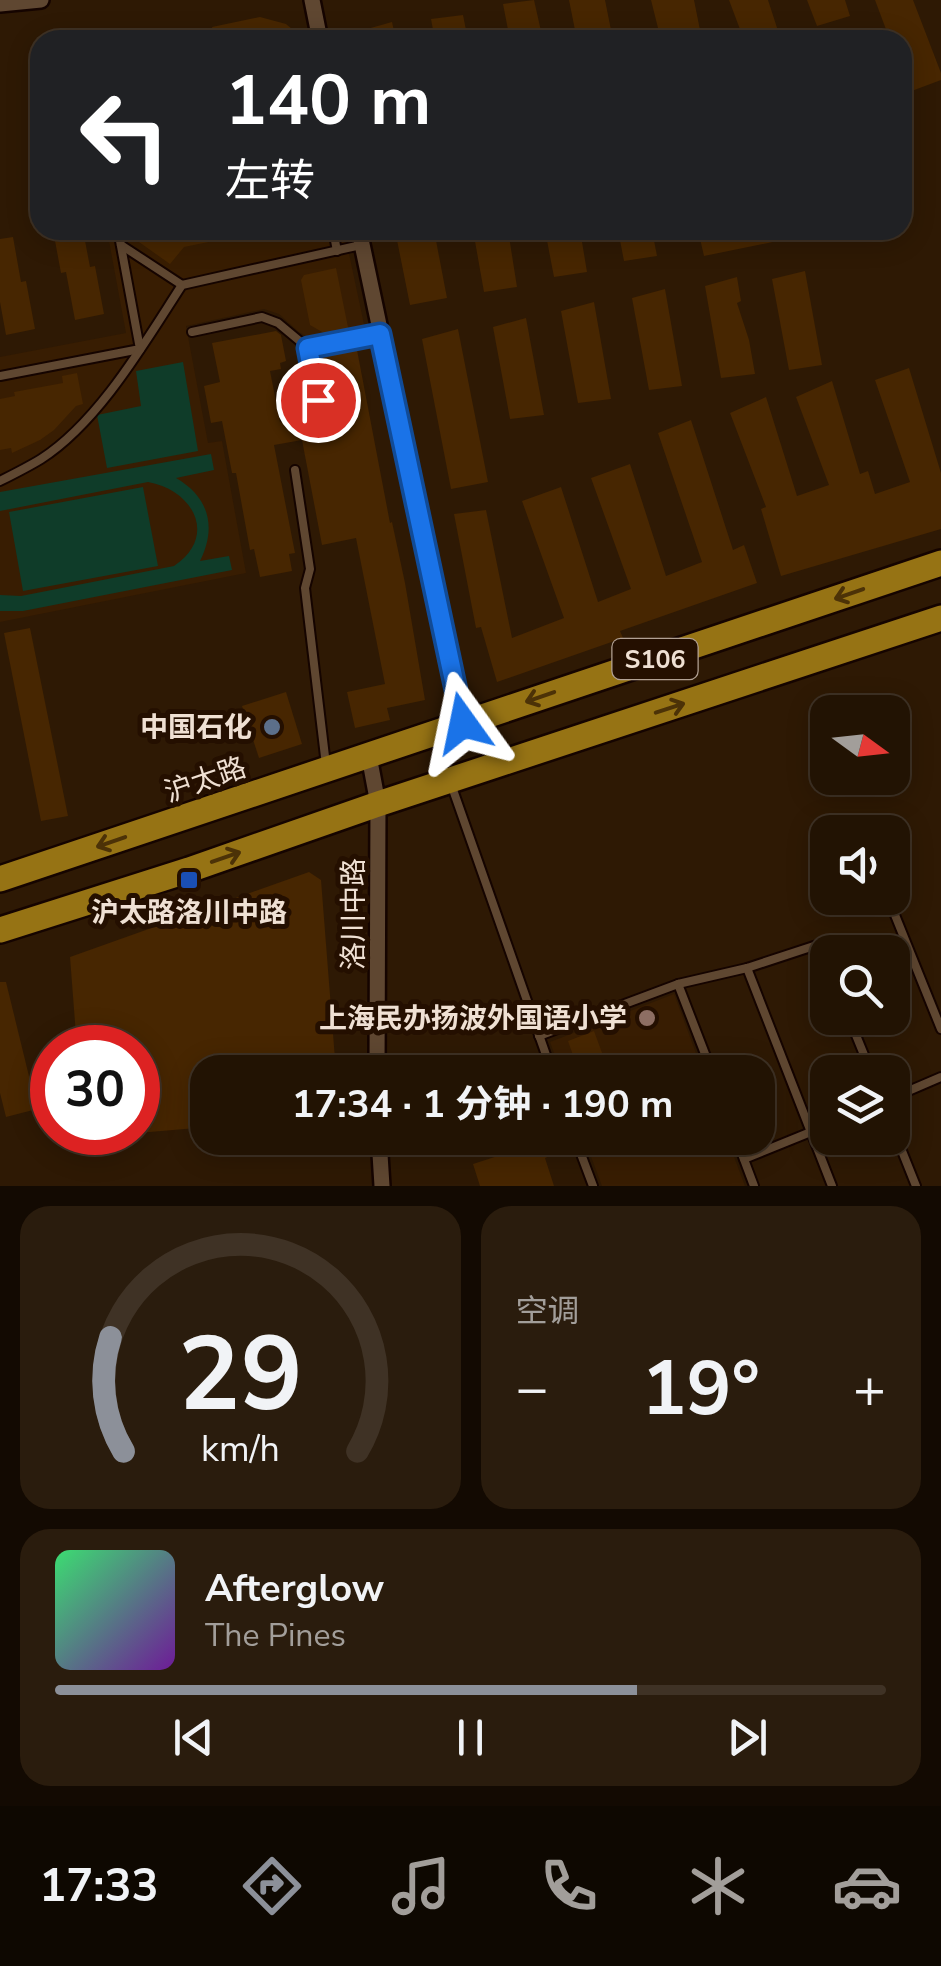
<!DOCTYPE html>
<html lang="zh">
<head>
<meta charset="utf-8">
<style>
	:root { --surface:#221303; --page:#2a1c0d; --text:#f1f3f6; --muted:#a29e9a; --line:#3f3225; --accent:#8c9099 }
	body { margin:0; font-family:"Nunito Sans","Noto Sans SC",sans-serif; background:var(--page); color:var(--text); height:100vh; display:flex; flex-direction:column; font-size:38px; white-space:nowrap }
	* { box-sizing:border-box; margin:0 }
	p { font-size:32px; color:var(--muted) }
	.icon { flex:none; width:55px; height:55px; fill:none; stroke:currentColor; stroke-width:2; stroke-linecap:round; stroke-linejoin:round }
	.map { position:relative; height:1186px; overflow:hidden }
	.sheet { display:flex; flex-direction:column; gap:20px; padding:20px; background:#130a02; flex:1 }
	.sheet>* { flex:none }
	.banner { position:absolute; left:30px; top:30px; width:882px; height:210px; border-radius:30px; box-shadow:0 5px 25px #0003,0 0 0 2px var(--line); background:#202124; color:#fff; overflow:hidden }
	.needle { width:65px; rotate:105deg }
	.controls { position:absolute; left:810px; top:695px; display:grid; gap:20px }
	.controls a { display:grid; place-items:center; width:100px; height:100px; border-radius:20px; background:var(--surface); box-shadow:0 5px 25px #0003,0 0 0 2px var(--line); font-size:50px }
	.speed { position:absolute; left:30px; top:1025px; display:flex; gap:20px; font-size:50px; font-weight:700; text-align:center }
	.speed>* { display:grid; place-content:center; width:130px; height:130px; border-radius:50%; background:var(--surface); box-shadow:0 5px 25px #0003,0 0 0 2px var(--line); line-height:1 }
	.speed .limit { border:15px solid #d22; background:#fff; color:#111 }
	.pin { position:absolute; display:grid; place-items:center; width:85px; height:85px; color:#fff; margin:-42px; border:5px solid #fff; border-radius:50%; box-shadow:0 2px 10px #0007 }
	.me { position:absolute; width:110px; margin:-55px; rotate:348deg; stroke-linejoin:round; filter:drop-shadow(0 0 8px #0008) }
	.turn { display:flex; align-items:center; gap:35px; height:210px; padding:0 30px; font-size:45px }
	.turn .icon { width:130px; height:130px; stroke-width:2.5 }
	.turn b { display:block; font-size:70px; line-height:85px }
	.big { font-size:75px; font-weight:700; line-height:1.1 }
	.sheet .widget { flex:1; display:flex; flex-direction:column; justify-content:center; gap:15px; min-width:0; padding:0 35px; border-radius:30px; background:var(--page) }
	.sheet .dial { align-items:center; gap:0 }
	.dial svg { height:260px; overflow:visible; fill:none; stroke:var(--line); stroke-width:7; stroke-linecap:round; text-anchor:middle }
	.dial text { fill:var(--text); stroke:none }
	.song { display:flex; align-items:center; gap:30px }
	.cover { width:120px; height:120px; border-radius:15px; background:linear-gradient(135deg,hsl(140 70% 55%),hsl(280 70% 35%)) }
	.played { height:10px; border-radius:5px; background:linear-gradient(90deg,var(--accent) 70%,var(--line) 70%) }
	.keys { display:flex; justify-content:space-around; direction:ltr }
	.heat { display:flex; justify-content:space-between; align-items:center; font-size:55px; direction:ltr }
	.sheet .tiles { flex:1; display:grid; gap:20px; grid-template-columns:1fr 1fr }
	.widget:last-child { grid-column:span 2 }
	.trip { position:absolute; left:190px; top:1055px; width:585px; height:100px; border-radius:30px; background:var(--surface); box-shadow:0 5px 25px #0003,0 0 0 2px var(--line); font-weight:700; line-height:100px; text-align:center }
	.dock { display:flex; height:160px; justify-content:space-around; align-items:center; background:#0e0801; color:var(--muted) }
	.dock .icon { width:70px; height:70px }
	.dock .current { color:var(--accent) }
	.dock b { font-size:45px; color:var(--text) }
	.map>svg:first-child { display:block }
</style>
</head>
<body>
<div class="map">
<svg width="941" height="1186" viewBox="0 0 941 1186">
	<rect width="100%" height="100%" fill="#2e1904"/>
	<g fill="#381d02">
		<polygon points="107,230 344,230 365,329 311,339 299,332 279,314 264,309 186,326 208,443 222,441 246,573 0,622 0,357 126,333"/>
		<polygon points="674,994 703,1072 561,1072 550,1042"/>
		<polygon points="584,1138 727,1138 745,1186 602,1186"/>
	</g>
	<g fill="#0f3c29">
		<polygon points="183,362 198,451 107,468 97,415 141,406 136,371"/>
		<path d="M211,454L214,470L176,478C209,497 217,527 200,561L229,556L232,570L23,611H0V595L21,596L174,566C218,537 194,490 148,482L0,511V492Z"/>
		<polygon points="143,487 158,566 23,591 9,512"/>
	</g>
	<g fill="#472601">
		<polygon points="534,0 543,40 510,40 503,4"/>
		<polygon points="569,0 605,0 613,40 577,40"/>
		<polygon points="651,0 694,0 702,40 661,40"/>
		<polygon points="729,0 768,0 781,40 744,40"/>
		<polygon points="807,0 845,0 850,16 817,26"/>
		<polygon points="875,0 913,0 941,73 941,80 909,92 902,75 902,40 890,40"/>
		<polygon points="463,15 468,40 435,40 431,19"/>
		<polygon points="260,17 286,24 292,29 294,40 215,40 212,27"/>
		<polygon points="392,22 396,40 343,40 342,36"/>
		<polygon points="53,230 83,230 90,267 95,266 104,314 75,320 66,272 61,273"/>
		<polygon points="137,230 232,230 233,237 184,247 170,264 139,242"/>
		<polygon points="395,230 434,230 447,298 410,305"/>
		<polygon points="473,230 508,230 517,287 484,292"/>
		<polygon points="545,230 580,230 587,272 554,277"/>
		<polygon points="618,230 652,230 657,256 624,261"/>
		<polygon points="698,230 796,230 797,237 704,256"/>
		<polygon points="13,237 21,282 26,281 35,329 6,335 0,302 0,239"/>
		<polygon points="336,268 349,332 329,336 310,325 301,280 304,275"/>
		<polygon points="805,271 822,365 789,370 772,279"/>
		<polygon points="737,277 741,301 737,303 749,340 755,374 721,378 705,286"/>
		<polygon points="665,289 682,386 649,390 632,298"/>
		<polygon points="594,302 611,399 578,403 561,311"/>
		<polygon points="526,318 544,415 510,419 493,327"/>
		<polygon points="458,329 488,482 451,489 422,339"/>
		<polygon points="276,331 281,335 286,361 280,363 281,369 270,371 280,422 330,412 319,358 357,350 390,523 392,522 405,583 425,700 387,708 390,720 355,728 347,692 385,684 356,538 322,545 302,440 274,445 295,553 289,554 292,571 260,577 254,549 250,550 236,473 232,473 222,421 211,423 204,386 220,382 212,343"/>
		<polygon points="909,368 941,473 941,529 781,576 761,509 766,507 730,413 766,397 797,496 829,485 796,397 832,381 860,474 868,471 875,494 910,482 875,380"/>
		<polygon points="77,373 83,404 76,406 54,430 40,440 12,453 11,448 0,450 0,399 15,396 14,392 63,383 62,376"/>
		<polygon points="691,420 733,550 744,545 757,583 620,631 623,638 497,682 481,627 476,628 454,514 486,510 512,638 564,618 522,501 561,487 598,602 631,589 591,478 630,464 666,576 702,562 658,433"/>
		<polygon points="30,628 68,816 41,821 4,633"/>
		<polygon points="286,692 302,744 259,758 242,706"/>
		<polygon points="309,872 321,880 336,1072 208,1072 208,1127 138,1133 138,1048 77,1048 70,957"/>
		<polygon points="0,982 6,982 37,1109 6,1117 0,1093"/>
		<polygon points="594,1031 609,1072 579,1072 568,1041"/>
		<polygon points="547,1140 552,1155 545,1158 554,1186 480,1186 473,1164"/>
	</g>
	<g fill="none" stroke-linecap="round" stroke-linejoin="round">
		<defs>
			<g id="service">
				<polyline points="333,230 337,251"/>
				<polyline points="121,245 182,285"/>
				<polyline points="192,332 262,317 278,323 308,348 380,333"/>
				<polyline points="308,348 318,400"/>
				<polyline points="0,376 140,349 118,230"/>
				<polyline points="295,470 310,569 305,588 326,765"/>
				<path d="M0,481C14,474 28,467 41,459C99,422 145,342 182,285L361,245"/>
				<polyline points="451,784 552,1072"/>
				<polyline points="895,915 941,1029"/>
				<polyline points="747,968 832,1186"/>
				<polyline points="678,984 712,1072"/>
				<polyline points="849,1018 871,1072"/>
				<polyline points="539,1036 678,984 747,968 820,944 828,963"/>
				<polyline points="892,1098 941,1077"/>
				<polyline points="892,1126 916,1186"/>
				<polyline points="575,1138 593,1186"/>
				<polyline points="736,1138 754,1186"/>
				<polyline points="744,1159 828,1125"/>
			</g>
			<g id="minor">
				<polyline points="312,0 320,40"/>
				<polyline points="0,4 41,0"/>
				<polyline points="359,230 463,723"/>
				<polyline points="369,756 378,804 377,1072"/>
				<polyline points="379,1138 382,1186"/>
			</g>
			<g id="primary">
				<polyline points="0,879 941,563"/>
				<polyline points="0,930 189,870 378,804 941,618"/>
			</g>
		</defs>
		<use href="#service" stroke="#150400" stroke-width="12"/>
		<use href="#minor" stroke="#150400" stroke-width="20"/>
		<use href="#primary" stroke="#150400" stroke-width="30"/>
		<use href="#service" stroke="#5f4731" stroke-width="8"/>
		<use href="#minor" stroke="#5f4731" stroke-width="15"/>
		<use href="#primary" stroke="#967314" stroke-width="25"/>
	</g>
	<defs><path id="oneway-shaft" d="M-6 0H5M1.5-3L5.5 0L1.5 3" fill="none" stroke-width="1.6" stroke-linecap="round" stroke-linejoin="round" transform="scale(2.5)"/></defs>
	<g stroke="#4c3207">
		<use href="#oneway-shaft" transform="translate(849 594) rotate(161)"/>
		<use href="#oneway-shaft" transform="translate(540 697) rotate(161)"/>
		<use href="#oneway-shaft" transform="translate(670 708) rotate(-18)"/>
		<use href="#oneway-shaft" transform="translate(111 842) rotate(161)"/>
		<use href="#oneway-shaft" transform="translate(226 857) rotate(-19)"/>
	</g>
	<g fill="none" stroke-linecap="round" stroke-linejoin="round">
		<defs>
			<polyline id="route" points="318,400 308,348 380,334 463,723"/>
		</defs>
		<use href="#route" stroke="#114b97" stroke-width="25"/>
		<use href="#route" stroke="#1a73e8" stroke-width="18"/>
	</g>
	<circle fill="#5c6f8a" stroke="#240f00" stroke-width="4" cx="272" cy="727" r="10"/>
	<rect fill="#1a4fb4" stroke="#240f00" stroke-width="4" x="179" y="870" width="20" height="20" rx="5"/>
	<circle fill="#8d6e63" stroke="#240f00" stroke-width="4" cx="647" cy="1018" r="10"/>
	<g text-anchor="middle" stroke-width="10" stroke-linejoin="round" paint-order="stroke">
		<rect fill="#240f00" stroke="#b2a194" stroke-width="2.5" x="612.5" y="639" width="85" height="40" rx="8"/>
		<g font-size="25" font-weight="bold" fill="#efe0d3">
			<text x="655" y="668">S106</text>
		</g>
		<g font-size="28" font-weight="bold" fill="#efe0d3" stroke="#240f00" text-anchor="end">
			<text x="252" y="737">中国石化</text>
			<text x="189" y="922" text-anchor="middle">沪太路洛川中路</text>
			<text x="627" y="1028">上海民办扬波外国语小学</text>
		</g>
		<g font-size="28" fill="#efe0d3" stroke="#240f00">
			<text transform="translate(205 779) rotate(-19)" y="10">沪太路</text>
			<text transform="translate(353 914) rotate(-90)" y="10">洛川中路</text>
		</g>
	</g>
</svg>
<div class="controls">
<a><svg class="needle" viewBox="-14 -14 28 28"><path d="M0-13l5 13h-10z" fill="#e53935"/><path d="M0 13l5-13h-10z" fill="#a29e9a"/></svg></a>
<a><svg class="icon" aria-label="sound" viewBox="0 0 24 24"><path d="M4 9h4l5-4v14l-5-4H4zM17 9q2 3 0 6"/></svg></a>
<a><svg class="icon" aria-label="search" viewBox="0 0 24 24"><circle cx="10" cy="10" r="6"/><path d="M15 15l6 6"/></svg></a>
<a><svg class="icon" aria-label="layers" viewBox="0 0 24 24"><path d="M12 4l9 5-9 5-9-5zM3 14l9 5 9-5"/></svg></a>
</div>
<div class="speed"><div class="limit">30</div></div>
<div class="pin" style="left:318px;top:400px;background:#d93025"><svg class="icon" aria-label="arrive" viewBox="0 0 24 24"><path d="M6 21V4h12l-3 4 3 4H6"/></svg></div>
<svg class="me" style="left:463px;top:723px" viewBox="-20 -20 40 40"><path d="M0-17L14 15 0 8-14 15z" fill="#1a73e8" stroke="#fff" stroke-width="4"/></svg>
<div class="trip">17:34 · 1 分钟 · 190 m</div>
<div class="banner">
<div class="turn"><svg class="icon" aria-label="left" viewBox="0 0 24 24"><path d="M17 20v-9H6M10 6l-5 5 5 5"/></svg><div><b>140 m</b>左转</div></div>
</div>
</div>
<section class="sheet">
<div class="tiles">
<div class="widget dial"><svg viewBox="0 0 100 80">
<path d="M14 69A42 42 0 1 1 86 69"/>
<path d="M14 69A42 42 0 0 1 10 34" stroke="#8c9099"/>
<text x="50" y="56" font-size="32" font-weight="700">29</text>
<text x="50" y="72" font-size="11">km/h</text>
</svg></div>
<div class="widget"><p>空调</p>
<div class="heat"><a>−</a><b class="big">19°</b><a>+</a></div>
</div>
<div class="widget">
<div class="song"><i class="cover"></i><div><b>Afterglow</b><p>The Pines</p></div></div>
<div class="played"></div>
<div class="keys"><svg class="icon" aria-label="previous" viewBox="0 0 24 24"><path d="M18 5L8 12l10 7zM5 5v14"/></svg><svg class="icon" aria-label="pause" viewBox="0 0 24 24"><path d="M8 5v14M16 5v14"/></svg><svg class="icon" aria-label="next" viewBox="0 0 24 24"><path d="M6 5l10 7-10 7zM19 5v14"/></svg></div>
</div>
</div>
</section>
<nav class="dock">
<b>17:33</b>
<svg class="icon current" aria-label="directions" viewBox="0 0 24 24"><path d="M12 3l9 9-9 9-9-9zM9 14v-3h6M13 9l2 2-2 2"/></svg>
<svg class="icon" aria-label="music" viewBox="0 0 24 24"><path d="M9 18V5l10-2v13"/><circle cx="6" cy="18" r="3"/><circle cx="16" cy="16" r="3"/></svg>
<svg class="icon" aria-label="phone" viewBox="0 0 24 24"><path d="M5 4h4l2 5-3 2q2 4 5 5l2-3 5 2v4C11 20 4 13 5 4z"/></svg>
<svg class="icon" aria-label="climate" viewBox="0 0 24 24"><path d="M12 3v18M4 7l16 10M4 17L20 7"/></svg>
<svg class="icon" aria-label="car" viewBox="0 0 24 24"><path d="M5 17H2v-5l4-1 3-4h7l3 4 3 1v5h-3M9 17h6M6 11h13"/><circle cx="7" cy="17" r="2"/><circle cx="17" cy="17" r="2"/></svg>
</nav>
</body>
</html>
